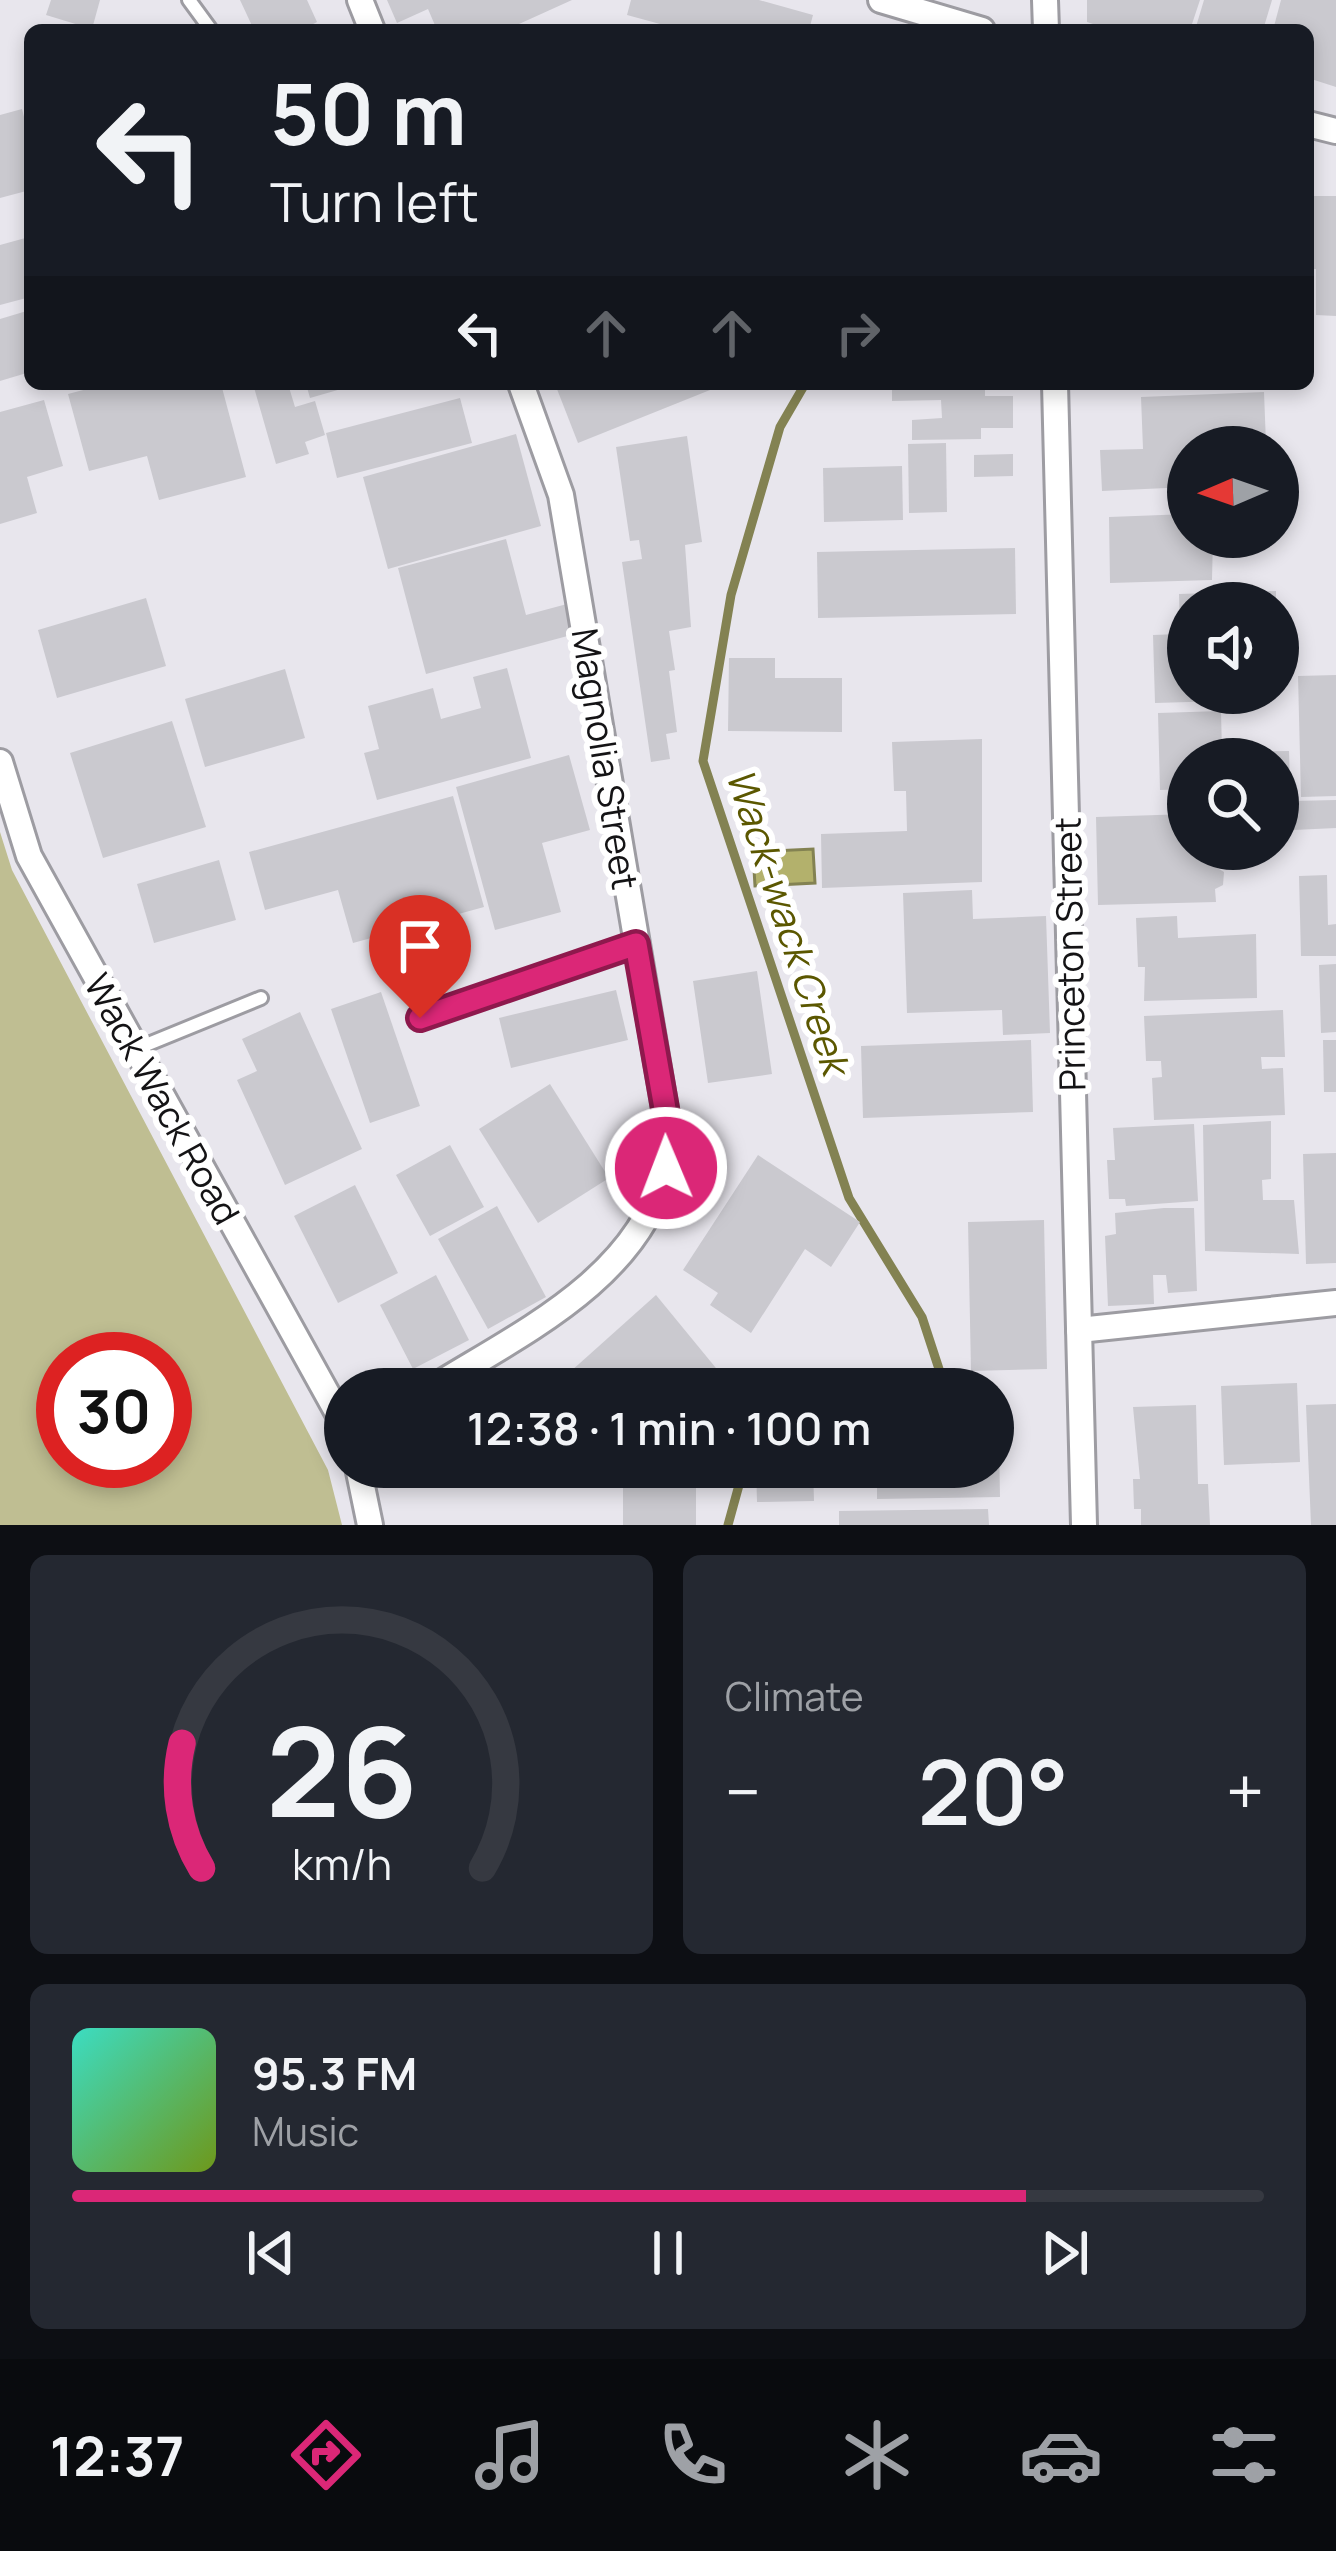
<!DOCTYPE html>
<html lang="en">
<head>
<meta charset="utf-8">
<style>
	:root { --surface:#171b24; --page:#242831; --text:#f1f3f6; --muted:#9ea1a6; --line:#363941; --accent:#db2777 }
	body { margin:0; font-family:Manrope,sans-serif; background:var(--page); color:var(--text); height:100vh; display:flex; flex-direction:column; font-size:45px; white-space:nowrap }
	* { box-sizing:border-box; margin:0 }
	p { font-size:39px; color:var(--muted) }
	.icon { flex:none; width:66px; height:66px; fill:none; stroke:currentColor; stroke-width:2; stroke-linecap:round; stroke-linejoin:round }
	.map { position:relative; height:1525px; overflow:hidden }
	.side { display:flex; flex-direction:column; gap:30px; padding:30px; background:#0d0f14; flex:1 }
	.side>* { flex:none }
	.top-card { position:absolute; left:24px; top:24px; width:1290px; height:366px; border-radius:18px; box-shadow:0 6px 18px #0003; background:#171b24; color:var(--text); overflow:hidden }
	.needle { width:78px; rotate:268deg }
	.tools { position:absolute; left:1167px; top:426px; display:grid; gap:24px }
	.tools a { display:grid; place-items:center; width:132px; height:132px; border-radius:50%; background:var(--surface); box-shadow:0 6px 18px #0003; font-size:60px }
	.speed { position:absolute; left:36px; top:1332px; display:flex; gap:24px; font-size:60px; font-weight:700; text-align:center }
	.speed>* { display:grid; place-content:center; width:156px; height:156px; border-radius:50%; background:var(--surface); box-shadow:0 6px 18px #0003; line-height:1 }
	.speed .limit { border:18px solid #d22; background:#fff; color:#111 }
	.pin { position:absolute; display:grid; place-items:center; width:102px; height:102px; color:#fff; margin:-123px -51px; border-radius:50% 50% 50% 0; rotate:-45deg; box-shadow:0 0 12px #0007 }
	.pin .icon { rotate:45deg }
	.me { position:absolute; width:132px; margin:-66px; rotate:359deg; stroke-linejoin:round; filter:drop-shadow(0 0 9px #0008) }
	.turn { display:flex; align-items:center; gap:42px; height:252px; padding:0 48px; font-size:54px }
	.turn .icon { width:156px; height:156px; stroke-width:2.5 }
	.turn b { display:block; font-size:84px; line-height:102px }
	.lanes { display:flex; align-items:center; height:114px; padding:0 48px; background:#0003; justify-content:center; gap:60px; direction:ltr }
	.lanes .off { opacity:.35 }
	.big { font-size:90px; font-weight:600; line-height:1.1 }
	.side .widget { flex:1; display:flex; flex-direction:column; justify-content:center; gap:18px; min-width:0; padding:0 42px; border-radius:18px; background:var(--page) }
	.side .dial { align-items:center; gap:0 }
	.dial svg { height:312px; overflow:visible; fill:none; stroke:var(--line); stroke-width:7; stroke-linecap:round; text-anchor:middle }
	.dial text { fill:var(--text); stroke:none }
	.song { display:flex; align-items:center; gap:36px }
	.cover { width:144px; height:144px; border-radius:18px; background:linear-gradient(135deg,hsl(170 70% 55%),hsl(80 70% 35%)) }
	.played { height:12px; border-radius:6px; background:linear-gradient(90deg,var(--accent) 80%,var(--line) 80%) }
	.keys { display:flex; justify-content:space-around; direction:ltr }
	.heat { display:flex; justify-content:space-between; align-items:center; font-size:66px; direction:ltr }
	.side .tiles { flex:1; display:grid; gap:30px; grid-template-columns:1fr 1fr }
	.widget:last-child { grid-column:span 2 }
	.trip { position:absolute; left:324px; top:1368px; width:690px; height:120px; border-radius:60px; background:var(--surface); box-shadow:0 6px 18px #0003; font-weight:600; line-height:120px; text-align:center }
	.tab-bar { display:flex; height:192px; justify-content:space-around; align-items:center; background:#090b0e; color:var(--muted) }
	.tab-bar .icon { width:84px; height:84px }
	.tab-bar .current { color:var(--accent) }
	.tab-bar b { font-size:54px; color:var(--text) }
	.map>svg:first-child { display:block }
</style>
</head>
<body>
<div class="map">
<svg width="1336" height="1525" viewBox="0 0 1336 1525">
	<rect width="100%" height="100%" fill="#e8e6ed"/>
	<path fill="#bfbe92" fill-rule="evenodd" d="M0,832L12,870L328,1470L342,1525H0ZM63,1359H165V1461H63Z"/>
	<polygon fill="#b3b16c" stroke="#838252" stroke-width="3" points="813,849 815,883 755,886 753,852"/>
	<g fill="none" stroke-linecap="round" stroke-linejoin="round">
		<g stroke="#838252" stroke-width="9">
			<polyline points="805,384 780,427 731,595 703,761 849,1198 922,1317 939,1369 927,1389"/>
			<polyline points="728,1525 744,1467"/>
		</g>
	</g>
	<g fill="#cac9cf">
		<polygon points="51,0 100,0 92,29 46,15"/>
		<polygon points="240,0 307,0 317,22 302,30 254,30"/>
		<polygon points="387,0 572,0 506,30 437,30 428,9 397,23"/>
		<polygon points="631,0 759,0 813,15 809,30 682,30 627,15"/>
		<polygon points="1087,0 1200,0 1190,30 1111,30 1087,22"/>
		<polygon points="1204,0 1272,0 1263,30 1195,30"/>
		<polygon points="1281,0 1336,0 1336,87 1308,78 1308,30 1273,30"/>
		<polygon points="22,109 30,141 30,190 0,198 0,115"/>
		<polygon points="1308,196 1336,196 1336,316 1316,315 1316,269 1308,269"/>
		<polygon points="29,237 30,297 0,305 0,245"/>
		<polygon points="30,310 30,372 0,381 0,319"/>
		<polygon points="106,384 221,384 246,477 159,500 147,456 89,471 68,394"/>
		<polygon points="253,384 288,384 295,407 315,401 325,435 305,442 309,454 276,464"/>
		<polygon points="306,384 355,384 355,385 310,398"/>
		<polygon points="555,384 725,384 578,443"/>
		<polygon points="892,384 985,384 985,396 1013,396 1013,428 981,428 981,439 912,440 912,420 942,418 941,400 892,401"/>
		<polygon points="1264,392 1266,444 1261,447 1188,447 1188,487 1102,491 1100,450 1143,449 1141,397"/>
		<polygon points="460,398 472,443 337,478 326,433"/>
		<polygon points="44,400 63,466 27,477 37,513 0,524 0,412"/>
		<polygon points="516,434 541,526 388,569 363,477"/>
		<polygon points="687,436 702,542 685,545 691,627 669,631 675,670 669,671 677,732 666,734 670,759 651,762 622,562 642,559 639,540 630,541 616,447"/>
		<polygon points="946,443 947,512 909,513 908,444"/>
		<polygon points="1013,454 1013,476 974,477 974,455"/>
		<polygon points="902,466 903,520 824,522 823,468"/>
		<polygon points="1188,514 1188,537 1213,537 1212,580 1110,583 1109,517"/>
		<polygon points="506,539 526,615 567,604 575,634 426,674 398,568"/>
		<polygon points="1015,548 1016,614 818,618 817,552"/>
		<polygon points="1276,591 1276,603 1188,603 1188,693 1256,693 1257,700 1155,703 1153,635 1180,634 1179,594"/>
		<polygon points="146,598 166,666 57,698 38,630"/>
		<polygon points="729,658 775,658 775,678 842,678 842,732 728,731"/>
		<polygon points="507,668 531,758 377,800 364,753 379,749 368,706 433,688 441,719 481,708 473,677"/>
		<polygon points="285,669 305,738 205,767 185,699"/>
		<polygon points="1336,675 1336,796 1301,797 1298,676"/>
		<polygon points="1221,711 1222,752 1289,751 1290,785 1278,786 1278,759 1188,759 1188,789 1160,790 1158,713"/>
		<polygon points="172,721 206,827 103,858 70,753"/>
		<polygon points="982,739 982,882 822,888 821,834 907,831 906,791 894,791 892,742"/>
		<polygon points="569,755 590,830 542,843 561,912 495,930 456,787"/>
		<polygon points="453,796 484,907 353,943 338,890 265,910 249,852"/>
		<polygon points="1336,800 1336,828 1294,830 1293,801"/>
		<polygon points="1188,814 1188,849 1217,849 1214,866 1224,872 1223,885 1215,889 1216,902 1098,905 1096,817"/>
		<polygon points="219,860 236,920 154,943 137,884"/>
		<polygon points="1327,875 1328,925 1336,924 1336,956 1301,956 1299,876"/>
		<polygon points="972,890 973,919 1046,916 1050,1033 1003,1035 1002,1010 907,1013 903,893"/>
		<polygon points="1177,916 1178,938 1256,934 1257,998 1144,1001 1145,967 1138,967 1136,918"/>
		<polygon points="1336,964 1336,1032 1321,1033 1319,965"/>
		<polygon points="757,971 772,1074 708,1083 693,981"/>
		<polygon points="616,990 628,1040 511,1068 499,1018"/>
		<polygon points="381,992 420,1106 370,1123 331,1009"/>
		<polygon points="1283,1010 1285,1057 1261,1057 1262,1069 1283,1068 1285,1115 1154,1120 1152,1078 1162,1077 1161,1061 1146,1061 1144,1016"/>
		<polygon points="300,1012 362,1149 285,1185 237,1080 257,1071 242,1039"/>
		<polygon points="1031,1040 1033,1112 863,1118 861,1046"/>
		<polygon points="1323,1040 1336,1040 1336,1092 1324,1092"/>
		<polygon points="550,1084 609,1178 538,1223 479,1129"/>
		<polygon points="1271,1121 1271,1179 1262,1180 1263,1200 1294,1200 1299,1254 1205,1251 1203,1125"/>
		<polygon points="1194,1124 1198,1201 1126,1206 1125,1199 1109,1199 1107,1160 1115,1160 1113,1128"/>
		<polygon points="450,1145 484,1207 430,1236 396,1175"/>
		<polygon points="1336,1153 1336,1263 1306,1264 1303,1154"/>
		<polygon points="758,1155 860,1222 831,1267 805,1249 751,1333 710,1305 718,1293 683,1270"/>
		<polygon points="355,1185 398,1273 338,1303 294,1216"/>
		<polygon points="497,1206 546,1297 488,1329 438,1239"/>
		<polygon points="1164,1208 1194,1208 1197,1291 1168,1293 1166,1275 1153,1275 1154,1304 1108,1306 1105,1236 1116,1234 1115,1213"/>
		<polygon points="1044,1220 1047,1369 971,1371 968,1222"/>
		<polygon points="436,1275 469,1340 413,1369 380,1305"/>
		<polygon points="656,1295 720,1373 702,1389 551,1389"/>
		<polygon points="1297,1383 1300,1462 1224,1465 1221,1386"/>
		<polygon points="993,1386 998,1386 1000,1497 877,1499 877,1467 993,1467"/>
		<polygon points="1336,1404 1336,1525 1311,1525 1306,1405"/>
		<polygon points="1196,1405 1198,1484 1208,1484 1210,1525 1141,1525 1141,1509 1134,1509 1133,1479 1140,1479 1133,1407"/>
		<polygon points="756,1467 813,1467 814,1501 757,1502"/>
		<rect x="623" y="1483" width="73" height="42"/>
		<polygon points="988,1509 989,1525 839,1525 839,1511"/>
	</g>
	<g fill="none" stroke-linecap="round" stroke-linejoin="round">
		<defs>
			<g id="lane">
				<polyline points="189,0 211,30"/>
				<polyline points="420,1018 636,944"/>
				<polyline points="136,1049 261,998"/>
			</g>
			<g id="street">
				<polyline points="360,0 372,30"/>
				<polyline points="881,0 982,30"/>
				<polyline points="1045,0 1046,30"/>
				<polyline points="1308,124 1336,131"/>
				<polyline points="1055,384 1084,1525"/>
				<polyline points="0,762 29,856 345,1426"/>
				<polyline points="1079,1330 1336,1303"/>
				<path d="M431,1389C519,1334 637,1280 665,1171C669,1154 666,1132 666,1115L561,495L521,384"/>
				<polyline points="358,1467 370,1525"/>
			</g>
		</defs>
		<use href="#lane" stroke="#9d9ca2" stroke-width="18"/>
		<use href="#street" stroke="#9d9ca2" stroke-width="30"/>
		<use href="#lane" stroke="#fff" stroke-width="12"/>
		<use href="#street" stroke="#fff" stroke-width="24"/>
	</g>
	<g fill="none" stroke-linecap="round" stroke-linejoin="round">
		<defs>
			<polyline id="route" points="420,1018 636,944 666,1114 666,1168"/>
		</defs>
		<use href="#route" stroke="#8e194d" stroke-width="30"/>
		<use href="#route" stroke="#db2777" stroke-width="21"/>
	</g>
	<g text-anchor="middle" stroke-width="12" stroke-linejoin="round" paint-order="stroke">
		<g font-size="36" fill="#141315" stroke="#fff">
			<text transform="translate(605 759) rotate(81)" y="13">Magnolia Street</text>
			<text transform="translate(1070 954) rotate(-91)" y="13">Princeton Street</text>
			<text transform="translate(162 1099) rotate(61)" y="13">Wack Wack Road</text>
		</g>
		<g font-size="39" font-style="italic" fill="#5b5700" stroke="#fff">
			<text transform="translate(788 921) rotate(72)" y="14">Wack-wack Creek</text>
		</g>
	</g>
</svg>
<div class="tools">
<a><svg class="needle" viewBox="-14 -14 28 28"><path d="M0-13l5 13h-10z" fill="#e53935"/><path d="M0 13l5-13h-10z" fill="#9ea1a6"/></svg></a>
<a><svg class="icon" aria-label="sound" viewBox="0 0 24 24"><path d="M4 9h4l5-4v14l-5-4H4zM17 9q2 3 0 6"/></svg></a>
<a><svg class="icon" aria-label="search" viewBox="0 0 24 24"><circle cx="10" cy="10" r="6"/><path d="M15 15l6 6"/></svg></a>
</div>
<div class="speed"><div class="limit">30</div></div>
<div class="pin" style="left:420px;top:1018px;background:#d93025"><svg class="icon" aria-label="arrive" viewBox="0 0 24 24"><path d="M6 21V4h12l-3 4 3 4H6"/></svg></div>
<svg class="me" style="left:666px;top:1168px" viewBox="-20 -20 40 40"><circle r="17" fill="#db2777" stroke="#fff" stroke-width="3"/><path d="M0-11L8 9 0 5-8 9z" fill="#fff"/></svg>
<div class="trip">12:38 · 1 min · 100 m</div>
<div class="top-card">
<div class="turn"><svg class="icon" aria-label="left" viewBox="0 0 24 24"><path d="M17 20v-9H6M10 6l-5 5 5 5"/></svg><div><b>50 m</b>Turn left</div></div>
<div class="lanes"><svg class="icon" aria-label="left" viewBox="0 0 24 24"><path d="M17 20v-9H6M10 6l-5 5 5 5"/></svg><svg class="icon off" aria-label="ahead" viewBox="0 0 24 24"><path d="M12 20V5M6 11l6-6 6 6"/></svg><svg class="icon off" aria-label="ahead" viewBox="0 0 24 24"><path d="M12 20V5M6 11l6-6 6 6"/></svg><svg class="icon off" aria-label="right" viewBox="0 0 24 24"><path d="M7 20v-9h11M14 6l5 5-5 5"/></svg></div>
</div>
</div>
<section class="side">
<div class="tiles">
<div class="widget dial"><svg viewBox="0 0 100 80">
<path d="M14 69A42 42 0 1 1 86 69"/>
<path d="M14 69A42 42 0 0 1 9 37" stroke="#db2777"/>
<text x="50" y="56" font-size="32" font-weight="700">26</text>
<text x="50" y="72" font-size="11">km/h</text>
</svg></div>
<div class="widget"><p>Climate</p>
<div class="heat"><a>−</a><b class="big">20°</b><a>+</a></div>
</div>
<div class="widget">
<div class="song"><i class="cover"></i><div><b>95.3 FM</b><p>Music</p></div></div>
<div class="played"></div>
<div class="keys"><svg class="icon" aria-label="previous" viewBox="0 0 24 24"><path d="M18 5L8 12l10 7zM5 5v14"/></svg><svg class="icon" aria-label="pause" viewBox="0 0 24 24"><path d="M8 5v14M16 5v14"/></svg><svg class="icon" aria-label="next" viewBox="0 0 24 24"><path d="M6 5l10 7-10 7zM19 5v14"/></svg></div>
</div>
</div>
</section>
<nav class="tab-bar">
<b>12:37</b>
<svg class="icon current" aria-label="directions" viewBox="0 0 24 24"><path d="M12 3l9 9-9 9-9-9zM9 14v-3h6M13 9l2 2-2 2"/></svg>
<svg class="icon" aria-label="music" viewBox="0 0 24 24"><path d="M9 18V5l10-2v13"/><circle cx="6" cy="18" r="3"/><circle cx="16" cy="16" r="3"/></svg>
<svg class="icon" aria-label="phone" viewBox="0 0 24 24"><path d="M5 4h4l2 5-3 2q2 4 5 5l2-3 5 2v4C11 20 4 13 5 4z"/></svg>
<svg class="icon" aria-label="climate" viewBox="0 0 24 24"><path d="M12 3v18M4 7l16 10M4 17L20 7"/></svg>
<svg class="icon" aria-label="car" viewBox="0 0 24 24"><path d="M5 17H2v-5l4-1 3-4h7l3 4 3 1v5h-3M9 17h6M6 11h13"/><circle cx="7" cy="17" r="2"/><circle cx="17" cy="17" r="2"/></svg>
<svg class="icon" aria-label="filters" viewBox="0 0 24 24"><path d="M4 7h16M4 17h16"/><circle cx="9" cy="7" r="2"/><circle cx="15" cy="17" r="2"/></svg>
</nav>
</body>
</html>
